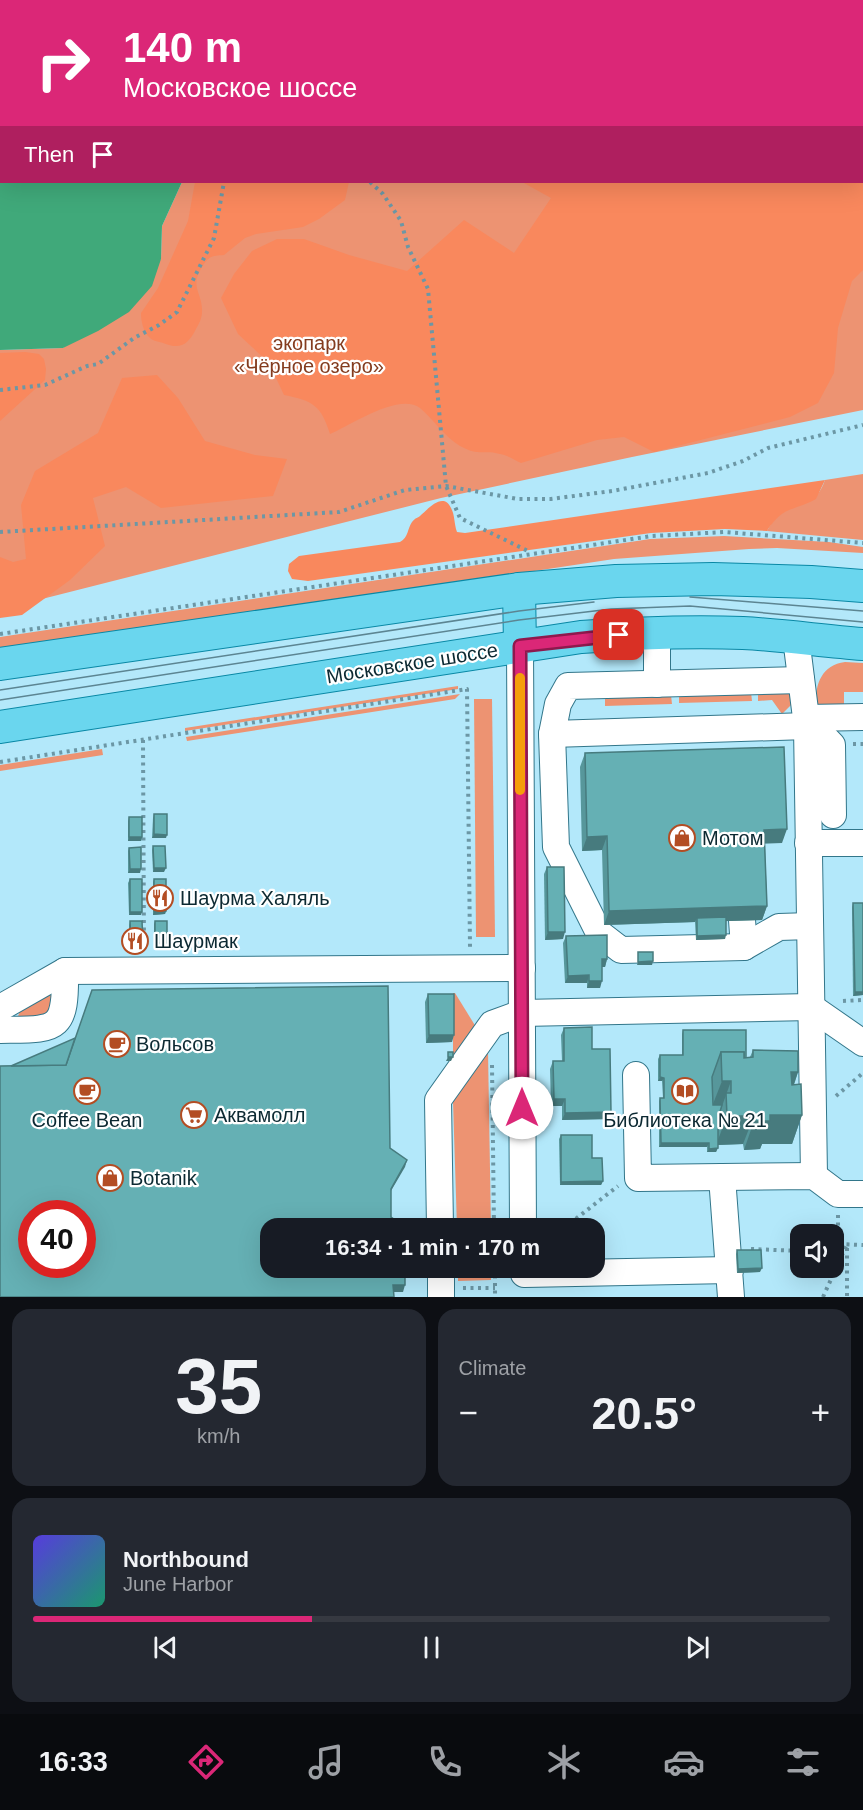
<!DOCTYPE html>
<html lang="en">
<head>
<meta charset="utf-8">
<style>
	:root { --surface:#171b24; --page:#242831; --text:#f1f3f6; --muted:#9ea1a6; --line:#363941; --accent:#db2777 }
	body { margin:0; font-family:Helvetica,sans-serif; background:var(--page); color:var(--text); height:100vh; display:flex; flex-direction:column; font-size:22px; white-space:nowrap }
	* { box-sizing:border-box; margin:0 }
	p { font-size:20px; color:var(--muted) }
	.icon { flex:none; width:33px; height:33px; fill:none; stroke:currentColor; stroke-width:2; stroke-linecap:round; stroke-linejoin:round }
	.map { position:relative; height:1297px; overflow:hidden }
	.details { display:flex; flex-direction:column; gap:12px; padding:12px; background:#0d0f14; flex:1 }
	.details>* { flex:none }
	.hud { position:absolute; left:0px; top:0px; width:864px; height:183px; box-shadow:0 6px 24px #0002; background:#db2777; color:#fff; overflow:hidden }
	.controls { position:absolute; left:790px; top:1224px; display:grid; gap:12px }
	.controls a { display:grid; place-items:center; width:54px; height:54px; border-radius:12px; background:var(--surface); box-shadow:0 6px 24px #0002; font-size:30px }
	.speed { position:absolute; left:18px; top:1200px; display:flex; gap:12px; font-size:30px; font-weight:700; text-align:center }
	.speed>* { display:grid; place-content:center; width:78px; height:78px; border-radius:50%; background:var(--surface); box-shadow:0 6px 24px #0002; line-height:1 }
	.speed .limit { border:9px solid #d22; background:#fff; color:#111 }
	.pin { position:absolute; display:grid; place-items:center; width:51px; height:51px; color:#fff; margin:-26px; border-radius:12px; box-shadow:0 3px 9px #0006 }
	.me { position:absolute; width:66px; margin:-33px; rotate:0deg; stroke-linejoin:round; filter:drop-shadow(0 0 4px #0008) }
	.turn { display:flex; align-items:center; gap:21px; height:126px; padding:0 24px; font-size:27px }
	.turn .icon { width:78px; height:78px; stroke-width:2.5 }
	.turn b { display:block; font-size:42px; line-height:51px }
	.then { display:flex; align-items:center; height:57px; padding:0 24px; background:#0003; gap:12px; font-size:22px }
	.big { font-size:45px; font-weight:700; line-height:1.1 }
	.details .widget { flex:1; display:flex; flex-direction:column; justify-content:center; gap:9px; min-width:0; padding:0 21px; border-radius:18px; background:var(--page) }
	.details .dial { align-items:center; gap:0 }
	.dial b { font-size:78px; line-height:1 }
	.song { display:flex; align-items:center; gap:18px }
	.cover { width:72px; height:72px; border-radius:9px; background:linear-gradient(135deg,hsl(250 70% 55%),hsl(160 70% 35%)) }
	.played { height:6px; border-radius:3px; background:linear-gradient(90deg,var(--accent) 35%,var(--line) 35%) }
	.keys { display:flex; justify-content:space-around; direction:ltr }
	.heat { display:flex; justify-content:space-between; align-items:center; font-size:33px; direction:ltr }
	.details .tiles { flex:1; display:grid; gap:12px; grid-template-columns:1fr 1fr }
	.widget:last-child { grid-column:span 2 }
	.trip { position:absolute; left:260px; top:1218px; width:345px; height:60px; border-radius:18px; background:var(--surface); box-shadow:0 6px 24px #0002; font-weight:700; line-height:60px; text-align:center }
	.menu { display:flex; height:96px; justify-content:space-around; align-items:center; background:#090b0e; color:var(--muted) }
	.menu .icon { width:42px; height:42px }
	.menu .current { color:var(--accent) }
	.menu b { font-size:27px; color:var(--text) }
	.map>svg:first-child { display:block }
</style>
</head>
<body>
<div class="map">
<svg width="863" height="1297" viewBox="0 0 863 1297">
	<rect width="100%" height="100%" fill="#b3e8fa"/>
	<g fill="#ed9372">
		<polygon points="181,0 863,0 863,410 632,457 441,498 42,599 0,606 0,350 63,348 161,259 162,226 182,182 862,182 862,2 181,1"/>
		<path d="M863,474V540L767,531C770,526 773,520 778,516C794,501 815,510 825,480Z"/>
		<polygon points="724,536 829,542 863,547 863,553 777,548 749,549 614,559 0,651 0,637 650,539"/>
		<path d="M845,662L863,663V692H844V705L821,708L816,704C815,684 822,665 845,662Z"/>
		<polygon points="458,686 458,689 185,731 185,728"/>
		<polygon points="789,690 793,703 782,714 772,700 758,701 758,692"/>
		<polygon points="751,692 752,701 679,703 679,694"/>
		<polygon points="460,694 455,699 187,741 186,737"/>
		<polygon points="671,695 672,704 605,706 605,697"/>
		<polygon points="474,699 492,699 495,937 476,937"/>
		<polygon points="102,749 103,755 0,771 0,765"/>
		<polygon points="453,993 455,993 476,1027 453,1055"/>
		<polygon points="49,994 54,994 58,1015 17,1019 20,1011"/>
		<polygon points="488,1051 491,1228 457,1228 453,1102"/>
		<polygon points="458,1268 491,1268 491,1280 458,1281"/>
	</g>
	<g fill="#f9885d">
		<path d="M863,111V270L852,281L838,328L834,373L818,403L790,417L654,452L624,437L597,440L521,463C514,460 507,455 500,454C484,449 480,457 460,446C445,437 434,420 420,408C399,392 351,425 330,434C321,405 313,401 284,395L269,363L238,334L221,298L234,274L252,251L277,239H304L349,255L407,271L464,220L514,253L551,198L522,182H862Z"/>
		<path d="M195,182H349L345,200L319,219L303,227L256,234L245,238L224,255C211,256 209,256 202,267C189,288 203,293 202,312C202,318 199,324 196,329C188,345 180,350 163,343C160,342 153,341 150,338C143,332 141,321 141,313L158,288L188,221Z"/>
		<polygon points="25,352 39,354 44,359 46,369 45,380 0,421 0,353"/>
		<polygon points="157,375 178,398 205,441 255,455 287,459 273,496 161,508 126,487 93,498 105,546 70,580 22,615 0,618 0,557 13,562 26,559 21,505 35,471 98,433 122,378"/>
		<path d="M825,480L816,499C792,512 784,505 767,531L725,529L651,533L308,581L292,579L288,571L289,564L299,556L400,542C409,537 407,529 412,522C416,517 416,519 420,516C427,510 443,491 451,508C455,515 454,524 457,532L465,533Z"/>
	</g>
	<polygon fill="#40a97a" points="0,0 181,0 2,2 2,182 182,182 162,226 161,259 152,286 129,312 98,331 63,348 0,350"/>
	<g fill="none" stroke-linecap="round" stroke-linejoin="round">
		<defs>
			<g id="minor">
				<polyline points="657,632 657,684"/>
				<polyline points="796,638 807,726 814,1176"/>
				<polyline points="520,646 523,1228"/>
				<polyline points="801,680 568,686 558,704 552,734 807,726"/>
				<polyline points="806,718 832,745 833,815"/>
				<polyline points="806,718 863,717"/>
				<polyline points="552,734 556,847 599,933 621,950 744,947 779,927 810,926"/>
				<polyline points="808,843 863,843"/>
				<polyline points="742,920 744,947"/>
				<polyline points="0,1008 65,971 522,968"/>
				<path d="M0,1030C57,1029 66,1033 65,971"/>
				<polyline points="636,1075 638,1178 814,1176 838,1194 863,1194"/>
				<polyline points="722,1177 731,1297"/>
				<polyline points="440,1228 438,1100 492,1024 522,1013 811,1007 863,1043"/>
				<polyline points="441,1268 441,1297"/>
				<polyline points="524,1274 730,1270"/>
			</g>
			<g id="major">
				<polyline points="519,589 520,646"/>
				<polyline points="0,664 519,589 616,581 713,579 811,582 863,586"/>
				<path d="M0,727L581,637C636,633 689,631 743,633C783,635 823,641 863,644"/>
			</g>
		</defs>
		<use href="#minor" stroke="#32768a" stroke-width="28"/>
		<use href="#major" stroke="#0988a5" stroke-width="34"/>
		<g stroke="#6c97a5" stroke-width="4" stroke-dasharray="3 4.5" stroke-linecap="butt">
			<polyline points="326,0 326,2"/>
			<polyline points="228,2 228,0"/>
			<polyline points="370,182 383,194 401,221 408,247 428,289 446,486 460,518 530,552"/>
			<polyline points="0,390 45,385 87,366 98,364 134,338 159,325 177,312 214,238 224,182"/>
			<polyline points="0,532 339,512 405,490 446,486 518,499 551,499 612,491 708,473 743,461 768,448 863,425"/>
			<polyline points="0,634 652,536 725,532 863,543"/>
			<polyline points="143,740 144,949"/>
			<polyline points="853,744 863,744"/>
			<polyline points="0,762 467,689 470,947"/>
			<polyline points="843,1001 863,1000"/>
			<polyline points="492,1065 494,1228"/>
			<polyline points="836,1096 863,1073"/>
			<polyline points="838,1215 838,1244 863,1245"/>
			<polyline points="564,1228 618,1186"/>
			<polyline points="847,1248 847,1297"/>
			<polyline points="751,1249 801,1251"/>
			<polyline points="495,1268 495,1297"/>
			<polyline points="463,1288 495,1288"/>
			<polyline points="823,1297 847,1244"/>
		</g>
		<use href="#minor" stroke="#fff" stroke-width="26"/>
		<use href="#major" stroke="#6ad6ee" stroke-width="32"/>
		<g stroke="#5c8592" stroke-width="1.5">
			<polyline points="690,597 863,611"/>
			<polyline points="0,690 519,611 594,602"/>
			<polyline points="0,700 519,620 611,609 690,606 863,622"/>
		</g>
	</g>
	<g fill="#57979b">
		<polygon points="585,753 782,843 765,843 767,906 762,920 726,921 725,939 696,940 695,922 604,925 602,850 582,851 580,767"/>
		<polygon points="154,814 166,838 152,838 153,818"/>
		<polygon points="129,817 142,837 141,841 128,841 128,821"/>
		<polygon points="153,846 164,872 153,872 152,850"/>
		<polygon points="129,848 140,873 128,873 128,851"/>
		<polygon points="547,867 563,939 545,940 544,874"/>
		<polygon points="130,879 141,915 129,915 128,883"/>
		<polygon points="154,879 166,911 165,914 153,915 153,882"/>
		<polygon points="853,903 863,903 863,995 853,996 852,907"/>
		<polygon points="130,921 141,946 129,947 129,925"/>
		<polygon points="155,921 166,946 154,946 154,924"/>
		<polygon points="566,936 607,959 605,967 602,967 600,988 587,988 587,983 565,983 563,943"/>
		<polygon points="428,994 452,1042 426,1043 425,1002"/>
		<polygon points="564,1028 592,1049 609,1119 562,1120 562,1106 551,1106 550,1069 553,1061 562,1061 561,1035"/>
		<polygon points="683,1030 746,1058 750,1057 753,1050 798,1072 794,1085 802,1115 792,1144 762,1144 760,1149 744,1150 743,1144 718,1145 716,1152 707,1152 707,1147 659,1147 659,1101 660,1098 663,1098 662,1081 658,1081 658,1059 660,1055 682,1055 682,1034"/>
		<polygon points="561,1135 592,1158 603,1181 601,1185 560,1185 559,1139"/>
		<polygon points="737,1250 760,1272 737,1273 736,1254"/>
	</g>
	<g fill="#477b7e">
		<polygon points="787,829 782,843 759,844 764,830"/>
		<polygon points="154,834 167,835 166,838 152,838"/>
		<polygon points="607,836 602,850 582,851 587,837"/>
		<polygon points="129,837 142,837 141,841 128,841"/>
		<polygon points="154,868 166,868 164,872 153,872"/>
		<polygon points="130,869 141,869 140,873 128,873"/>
		<polygon points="767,906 762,920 697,922 697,918 695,922 604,925 609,911"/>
		<polygon points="154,911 166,911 165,914 153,915"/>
		<polygon points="130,912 142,912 141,915 129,915"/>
		<polygon points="548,932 565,932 563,939 545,940"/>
		<polygon points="726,935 725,939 696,940 697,936"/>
		<polygon points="167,942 166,946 154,946 155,943"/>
		<polygon points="131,943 143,943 141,946 129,947"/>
		<polygon points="602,959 607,959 605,967 599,967"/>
		<polygon points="653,961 652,965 637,965 638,962"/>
		<polygon points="589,975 587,983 565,983 568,976"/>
		<polygon points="589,981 602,981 600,988 587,988"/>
		<polygon points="855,992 863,992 863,995 853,996"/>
		<polygon points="429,1035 454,1035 452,1042 426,1043"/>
		<polygon points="448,1057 453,1057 451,1061 446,1061"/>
		<polygon points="791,1072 798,1072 788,1101"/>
		<polygon points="660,1077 664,1078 662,1081 658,1081"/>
		<polygon points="722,1081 731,1081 721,1109 711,1109"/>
		<polygon points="554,1099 565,1099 562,1106 551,1106"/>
		<polygon points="611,1112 609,1119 562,1120 565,1113"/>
		<polygon points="770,1115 802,1115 792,1144 762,1144 760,1149 744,1150 754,1121"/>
		<polygon points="727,1116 754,1116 743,1144 716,1145"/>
		<polygon points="661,1143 709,1143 707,1147 659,1147"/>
		<polygon points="718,1148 716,1152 707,1152 709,1149"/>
		<polygon points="407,1160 405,1167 388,1196 391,1189"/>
		<polygon points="603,1181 601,1185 560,1185 561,1182"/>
		<polygon points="762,1268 760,1272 737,1273 738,1269"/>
		<polygon points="393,1285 405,1285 403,1292 391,1292"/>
	</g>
	<g fill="#65b0b4" stroke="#477b7e" stroke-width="1.5" fill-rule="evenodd">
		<polygon points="784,747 787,829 764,830 767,906 609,911 607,836 587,837 585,753"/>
		<polygon points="154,814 167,814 167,835 154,834"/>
		<rect x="129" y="817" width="13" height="20"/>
		<polygon points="153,846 165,846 166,868 154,868"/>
		<polygon points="141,847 141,869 130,869 129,848"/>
		<polygon points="547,867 564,867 565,932 548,932"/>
		<rect x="130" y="879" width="12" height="33"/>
		<rect x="154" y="879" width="12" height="32"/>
		<polygon points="853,903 863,903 863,992 855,992"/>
		<polygon points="726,917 726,935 697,936 697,918"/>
		<polygon points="130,921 142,921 143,943 131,943"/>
		<polygon points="155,921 167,921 167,942 155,943"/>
		<polygon points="607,935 607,959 602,959 602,981 589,981 589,975 568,976 566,936"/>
		<polygon points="638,952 653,952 653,961 638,962"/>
		<path d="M388,986L390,1148L407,1160L391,1189V1217L403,1225L401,1228H270V1268H405V1285H393L394,1297H0V1066L66,1065L92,990ZM32,1214H82V1264H32Z"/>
		<polygon points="428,994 454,994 454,1035 429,1035"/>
		<polygon points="592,1027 592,1049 610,1049 611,1112 565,1113 565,1099 554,1099 553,1061 564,1061 564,1028"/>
		<polygon points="683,1030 746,1030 746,1058 744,1058 744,1052 721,1052 712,1077 713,1105 722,1105 718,1118 718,1148 709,1149 709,1143 661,1143 660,1098 664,1098 664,1078 660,1077 660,1055 683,1055"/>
		<polygon points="75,1038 66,1065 11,1066"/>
		<polygon points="753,1050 798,1051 798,1072 791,1072 792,1085 801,1084 802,1115 770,1115 770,1121 754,1121 754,1116 727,1116 726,1093 731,1093 731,1081 722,1081 721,1052 744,1052 744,1058 753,1057"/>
		<rect x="448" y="1052" width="5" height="5"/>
		<polygon points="561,1135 592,1135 592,1158 602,1158 603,1181 561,1182"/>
		<polygon points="737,1250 761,1250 762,1268 738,1269"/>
	</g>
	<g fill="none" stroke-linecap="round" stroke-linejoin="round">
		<defs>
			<polyline id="route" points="522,1108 520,646 619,635"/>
		</defs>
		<use href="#route" stroke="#8e194d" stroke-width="15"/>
		<use href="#route" stroke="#db2777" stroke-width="10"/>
		<polyline stroke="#f59e0b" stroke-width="10" points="520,678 520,790"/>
	</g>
	<defs>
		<symbol id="shop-ring" viewBox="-11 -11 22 22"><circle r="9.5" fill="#fff" stroke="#b34d23" stroke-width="1.5"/><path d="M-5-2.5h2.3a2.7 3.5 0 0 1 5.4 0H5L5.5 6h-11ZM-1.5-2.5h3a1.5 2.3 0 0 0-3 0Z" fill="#b34d23"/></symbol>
		<symbol id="restaurant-ring" viewBox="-11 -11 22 22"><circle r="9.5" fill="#fff" stroke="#b34d23" stroke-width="1.5"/><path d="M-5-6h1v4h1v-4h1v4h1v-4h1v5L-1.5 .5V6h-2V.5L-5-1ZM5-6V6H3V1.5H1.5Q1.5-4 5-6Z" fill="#b34d23"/></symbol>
		<symbol id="cafe-ring" viewBox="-11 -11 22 22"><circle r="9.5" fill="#fff" stroke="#b34d23" stroke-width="1.5"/><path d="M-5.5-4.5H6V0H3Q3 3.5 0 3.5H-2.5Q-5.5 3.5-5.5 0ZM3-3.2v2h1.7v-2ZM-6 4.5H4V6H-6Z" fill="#b34d23"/></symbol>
		<symbol id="library-ring" viewBox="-11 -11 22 22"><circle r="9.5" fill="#fff" stroke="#b34d23" stroke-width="1.5"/><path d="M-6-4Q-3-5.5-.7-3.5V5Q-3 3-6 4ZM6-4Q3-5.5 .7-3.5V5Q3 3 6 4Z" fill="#b34d23"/></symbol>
		<symbol id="supermarket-ring" viewBox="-11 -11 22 22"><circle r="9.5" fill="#fff" stroke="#b34d23" stroke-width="1.5"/><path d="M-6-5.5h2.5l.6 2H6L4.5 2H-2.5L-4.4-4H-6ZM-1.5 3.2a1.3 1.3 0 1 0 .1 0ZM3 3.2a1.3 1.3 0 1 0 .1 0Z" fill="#b34d23"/></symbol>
	</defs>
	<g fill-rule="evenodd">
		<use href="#shop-ring" x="667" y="823" width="30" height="30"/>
		<use href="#restaurant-ring" x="145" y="883" width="30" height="30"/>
		<use href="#restaurant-ring" x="120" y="926" width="30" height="30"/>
		<use href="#cafe-ring" x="102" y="1029" width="30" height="30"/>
		<use href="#cafe-ring" x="72" y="1076" width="30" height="30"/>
		<use href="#library-ring" x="670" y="1076" width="30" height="30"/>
		<use href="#supermarket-ring" x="179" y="1100" width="30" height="30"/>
		<use href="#shop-ring" x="95" y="1163" width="30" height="30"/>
	</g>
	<g text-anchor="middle" stroke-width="4.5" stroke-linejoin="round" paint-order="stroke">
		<g font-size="20" fill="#843c1f" stroke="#fff">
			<text x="309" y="350">экопарк<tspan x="309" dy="23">«Чёрное озеро»</tspan></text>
		</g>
		<g font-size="20" fill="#0c2932" stroke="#fff">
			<text transform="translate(412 663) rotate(-9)" y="7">Московское шоссе</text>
		</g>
		<g font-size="20" fill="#0c2932" stroke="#fff" text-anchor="start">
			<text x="702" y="845">Мотом</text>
			<text x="180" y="905">Шаурма Халяль</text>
			<text x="154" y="948">Шаурмак</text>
			<text x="136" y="1051">Вольсов</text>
			<text x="214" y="1122">Аквамолл</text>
			<text x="87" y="1127" text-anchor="middle">Coffee Bean</text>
			<text x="685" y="1127" text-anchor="middle">Библиотека № 21</text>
			<text x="130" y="1185">Botanik</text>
		</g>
	</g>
</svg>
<div class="controls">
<a><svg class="icon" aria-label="sound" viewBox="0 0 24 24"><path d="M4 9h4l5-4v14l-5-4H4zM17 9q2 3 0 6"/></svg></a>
</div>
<div class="speed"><div class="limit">40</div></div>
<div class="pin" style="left:619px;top:635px;background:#d93025"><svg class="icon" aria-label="arrive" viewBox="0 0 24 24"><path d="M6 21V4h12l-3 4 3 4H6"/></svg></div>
<svg class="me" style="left:522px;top:1108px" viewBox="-20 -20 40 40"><circle r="19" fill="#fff"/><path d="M0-13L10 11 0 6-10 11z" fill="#db2777"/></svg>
<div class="trip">16:34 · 1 min · 170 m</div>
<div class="hud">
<div class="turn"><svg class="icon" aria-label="right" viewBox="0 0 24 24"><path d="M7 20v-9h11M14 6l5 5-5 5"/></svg><div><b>140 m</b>Московское шоссе</div></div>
<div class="then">Then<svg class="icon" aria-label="arrive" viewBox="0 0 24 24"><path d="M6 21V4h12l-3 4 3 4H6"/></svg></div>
</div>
</div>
<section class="details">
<div class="tiles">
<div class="widget dial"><b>35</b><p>km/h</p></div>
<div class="widget"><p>Climate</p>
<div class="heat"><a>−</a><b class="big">20.5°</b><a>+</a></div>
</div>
<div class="widget">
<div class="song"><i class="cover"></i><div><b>Northbound</b><p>June Harbor</p></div></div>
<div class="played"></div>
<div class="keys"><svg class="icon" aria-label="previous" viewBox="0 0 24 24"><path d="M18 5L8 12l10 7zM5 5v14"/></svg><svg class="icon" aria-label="pause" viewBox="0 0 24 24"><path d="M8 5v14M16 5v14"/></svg><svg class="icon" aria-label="next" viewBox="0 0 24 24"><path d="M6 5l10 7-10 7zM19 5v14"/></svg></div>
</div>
</div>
</section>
<nav class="menu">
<b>16:33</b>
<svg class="icon current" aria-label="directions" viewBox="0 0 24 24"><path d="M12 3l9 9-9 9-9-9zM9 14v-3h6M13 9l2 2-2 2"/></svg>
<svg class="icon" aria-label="music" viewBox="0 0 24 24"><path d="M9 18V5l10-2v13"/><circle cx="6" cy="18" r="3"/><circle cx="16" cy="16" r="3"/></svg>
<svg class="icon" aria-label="phone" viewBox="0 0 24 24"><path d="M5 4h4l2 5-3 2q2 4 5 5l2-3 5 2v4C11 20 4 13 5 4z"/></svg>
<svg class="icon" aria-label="climate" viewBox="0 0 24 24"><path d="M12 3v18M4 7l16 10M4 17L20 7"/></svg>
<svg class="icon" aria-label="car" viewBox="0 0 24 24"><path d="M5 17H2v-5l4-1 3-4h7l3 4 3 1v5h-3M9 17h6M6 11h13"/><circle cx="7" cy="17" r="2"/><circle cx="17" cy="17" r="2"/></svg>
<svg class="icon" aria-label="filters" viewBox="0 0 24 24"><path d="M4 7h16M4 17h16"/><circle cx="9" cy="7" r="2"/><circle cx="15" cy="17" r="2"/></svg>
</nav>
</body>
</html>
